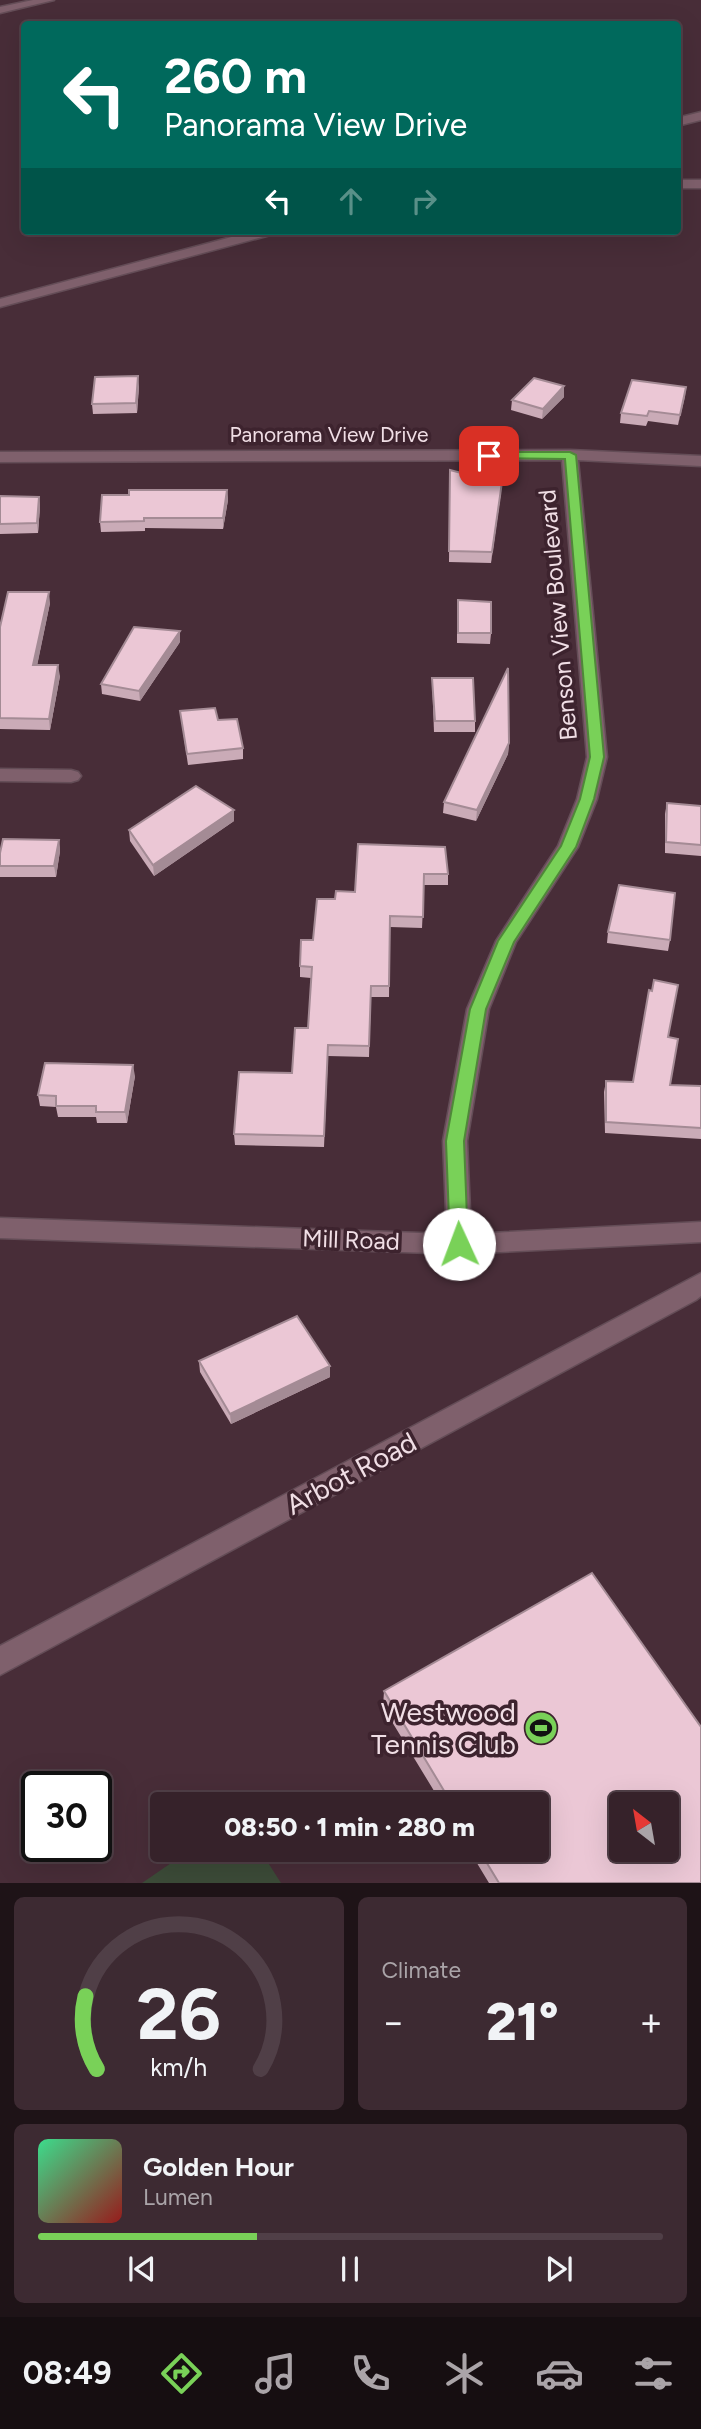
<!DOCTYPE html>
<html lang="en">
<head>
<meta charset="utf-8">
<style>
	:root { --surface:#36222a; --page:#3d2a32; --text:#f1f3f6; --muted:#aaa4a8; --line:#503f47; --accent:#79d158 }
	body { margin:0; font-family:Figtree,sans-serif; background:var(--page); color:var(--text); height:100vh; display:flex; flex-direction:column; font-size:26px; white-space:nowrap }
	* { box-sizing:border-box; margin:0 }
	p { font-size:23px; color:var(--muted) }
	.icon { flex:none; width:38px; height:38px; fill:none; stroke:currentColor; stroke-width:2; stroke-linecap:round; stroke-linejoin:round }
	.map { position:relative; height:1883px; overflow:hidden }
	.side { display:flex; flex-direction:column; gap:14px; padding:14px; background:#1e1317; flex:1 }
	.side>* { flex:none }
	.banner { position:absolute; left:21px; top:21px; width:660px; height:214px; border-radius:7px; box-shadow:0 7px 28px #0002,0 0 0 2px var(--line); background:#00695c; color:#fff; overflow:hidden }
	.needle { width:46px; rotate:329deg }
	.controls { position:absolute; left:609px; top:1792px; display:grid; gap:14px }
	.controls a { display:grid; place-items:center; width:70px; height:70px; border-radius:7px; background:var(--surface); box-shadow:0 7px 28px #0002,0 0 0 2px var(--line); font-size:35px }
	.speed { position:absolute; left:21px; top:1771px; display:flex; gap:14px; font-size:35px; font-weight:700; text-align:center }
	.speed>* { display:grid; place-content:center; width:91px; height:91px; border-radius:50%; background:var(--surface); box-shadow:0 7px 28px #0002,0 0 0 2px var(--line); line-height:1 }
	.speed .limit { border:4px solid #111; border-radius:10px; background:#fff; color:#111 }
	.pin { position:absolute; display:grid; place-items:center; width:60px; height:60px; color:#fff; margin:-30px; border-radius:14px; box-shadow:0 4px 10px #0006 }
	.me { position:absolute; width:77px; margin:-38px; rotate:358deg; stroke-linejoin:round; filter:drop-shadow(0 0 5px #0008) }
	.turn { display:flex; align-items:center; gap:24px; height:147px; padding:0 28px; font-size:32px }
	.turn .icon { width:91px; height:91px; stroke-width:2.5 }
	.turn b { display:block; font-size:49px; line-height:60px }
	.lanes { display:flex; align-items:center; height:66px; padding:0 28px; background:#0003; justify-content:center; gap:35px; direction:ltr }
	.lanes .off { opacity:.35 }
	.big { font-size:52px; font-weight:800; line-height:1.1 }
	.side .widget { flex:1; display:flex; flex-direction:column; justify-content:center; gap:10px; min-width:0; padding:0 24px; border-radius:10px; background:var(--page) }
	.side .dial { align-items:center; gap:0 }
	.dial svg { height:182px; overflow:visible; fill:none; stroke:var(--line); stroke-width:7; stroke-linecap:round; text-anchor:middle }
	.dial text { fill:var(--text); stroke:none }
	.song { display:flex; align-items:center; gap:21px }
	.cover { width:84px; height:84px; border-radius:10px; background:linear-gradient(135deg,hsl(150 70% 55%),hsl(0 70% 35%)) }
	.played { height:7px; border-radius:4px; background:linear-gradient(90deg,var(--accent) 35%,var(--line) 35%) }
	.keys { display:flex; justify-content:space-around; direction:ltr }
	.heat { display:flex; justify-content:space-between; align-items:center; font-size:38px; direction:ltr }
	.side .tiles { flex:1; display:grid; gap:14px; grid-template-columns:1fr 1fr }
	.widget:last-child { grid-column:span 2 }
	.trip { position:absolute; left:150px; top:1792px; width:399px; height:70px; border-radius:7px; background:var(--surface); box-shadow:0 7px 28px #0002,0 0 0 2px var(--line); font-weight:800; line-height:70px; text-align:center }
	.dock { display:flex; height:112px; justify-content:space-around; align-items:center; background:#160e11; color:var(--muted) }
	.dock .icon { width:49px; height:49px }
	.dock .selected { color:var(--accent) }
	.dock b { font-size:32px; color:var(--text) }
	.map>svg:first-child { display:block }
</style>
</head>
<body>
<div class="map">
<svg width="701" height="1883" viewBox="0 0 701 1883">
	<rect width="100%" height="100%" fill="#482d38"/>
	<polygon fill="#3c4b38" points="190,1850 260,1850 281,1883 142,1883"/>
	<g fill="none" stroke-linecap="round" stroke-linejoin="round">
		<defs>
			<g id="minor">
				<polygon points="701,112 701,120 677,126 677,118"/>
				<rect x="677" y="180" width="24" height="8"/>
				<polygon points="254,231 276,231 274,234 0,307 0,299"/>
				<polygon points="570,450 701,456 701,466 578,460 607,757 597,799 578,847 516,942 489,1009 467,1141 471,1234 701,1222 701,1242 459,1254 0,1238 0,1218 447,1234 443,1141 467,1009 496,941 558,846 577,799 587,757 562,460 0,462 0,452"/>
				<polygon points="0,769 71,770 78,772 81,776 78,780 71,782 0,781"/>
				<polygon points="701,1273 701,1296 696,1300 0,1675 0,1646"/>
			</g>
			<polygon id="tertiary" points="33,0 54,0 0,13 0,7"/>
		</defs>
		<use href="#minor" stroke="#644d57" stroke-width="3"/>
		<use href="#tertiary" stroke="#644d57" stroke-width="3"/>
		<use href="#minor" fill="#7f606c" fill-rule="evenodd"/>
		<use href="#tertiary" fill="#7f606c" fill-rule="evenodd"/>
	</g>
	<g fill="#caabb7">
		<polygon points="139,386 137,413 93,414 92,404"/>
		<polygon points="686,387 678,425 648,421 646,426 620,423 621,413"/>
		<polygon points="564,397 542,419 511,410 512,400"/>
		<polygon points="450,470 491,481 501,492 491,563 449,562"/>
		<polygon points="227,490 228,500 223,529 145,528 145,531 101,532 100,522 129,495"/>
		<polygon points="0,496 39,497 40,507 38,533 0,534"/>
		<polygon points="50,603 37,665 60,676 50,730 0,729 0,627"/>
		<polygon points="457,610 491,633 490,644 457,643"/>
		<polygon points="180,642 140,701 102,694 101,684"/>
		<polygon points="432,678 475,721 475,732 434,732"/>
		<polygon points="180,711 218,720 243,748 243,759 188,765"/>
		<polygon points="509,743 508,754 476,821 443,813 444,802"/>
		<polygon points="667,803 701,806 701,856 665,853 665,814"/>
		<polygon points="234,821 154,876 130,841 129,830"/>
		<polygon points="59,840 60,851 56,877 0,877 0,853"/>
		<polygon points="445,847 448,874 448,885 424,885 422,928 390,927 389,997 371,997 369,1057 328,1056 324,1147 235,1145 234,1134 292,1073 308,1028 311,978 300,977 300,966 335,899 355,892"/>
		<polygon points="608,932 670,940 668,951 607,943"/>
		<polygon points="668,1037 670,1085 701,1086 701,1139 605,1133 604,1092 606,1081 633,1082"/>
		<polygon points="135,1076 127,1123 97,1123 96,1117 58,1117 56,1107 40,1106 38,1095"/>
		<polygon points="199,1361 330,1377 231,1424 200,1372"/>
		<polygon points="384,1691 701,1883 489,1883 469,1850 537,1850 537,1804 442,1804 383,1707"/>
	</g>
	<g fill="#a48b95">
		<polygon points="138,376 139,386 137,413 136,403"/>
		<polygon points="564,386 564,397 542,419 543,409"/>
		<polygon points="686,387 685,397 678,425 680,415"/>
		<polygon points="502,482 501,492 491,563 492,552"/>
		<polygon points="227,490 228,500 223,529 223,518"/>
		<polygon points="39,497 40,507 38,533 37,523"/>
		<polygon points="49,592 50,603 35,676 33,665"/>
		<polygon points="180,631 180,642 140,701 139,691"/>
		<polygon points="58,665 60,676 50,730 49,719"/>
		<polygon points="509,743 508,754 476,821 477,810"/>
		<polygon points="234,810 234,821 154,876 153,865"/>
		<polygon points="59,840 60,851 56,877 54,866"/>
		<polygon points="133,1065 135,1076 127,1123 125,1112"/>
		<polygon points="330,1366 330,1377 231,1424 230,1414"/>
	</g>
	<g fill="#ebc7d5" stroke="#a48b95" stroke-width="2" fill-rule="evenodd">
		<polygon points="138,376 136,403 92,404 95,377"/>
		<polygon points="534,378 564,386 543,409 512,400"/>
		<polygon points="632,380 686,387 680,415 649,411 647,416 621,413"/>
		<polygon points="450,470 465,474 491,475 491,481 502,482 492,552 449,551"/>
		<polygon points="129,490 227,490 223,518 144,518 144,521 100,522 102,495 129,495"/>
		<polygon points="0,496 39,497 37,523 0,524"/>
		<polygon points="8,592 49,592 33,665 58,665 49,719 0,718 0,627"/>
		<polygon points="458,600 491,602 491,633 458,633"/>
		<polygon points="134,627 180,631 139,691 101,684"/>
		<polygon points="508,668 509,743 477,810 444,802"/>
		<polygon points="432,678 473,678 475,721 435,721"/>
		<polygon points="215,708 218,720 237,719 243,748 187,754 180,711"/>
		<polygon points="196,786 234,810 153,865 129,830"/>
		<polygon points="667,803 701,806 701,845 666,842"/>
		<polygon points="3,839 59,840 54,866 0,866 0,853"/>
		<polygon points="358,844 445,847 448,874 424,874 423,917 390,916 389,986 371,986 369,1046 328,1045 324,1136 234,1134 239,1072 292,1073 295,1028 308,1028 312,967 300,966 301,940 313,940 317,899 335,899 336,891 355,892"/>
		<polygon points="619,885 675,893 670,940 608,932"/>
		<polygon points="654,980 678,985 668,1037 678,1039 670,1085 701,1086 701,1128 606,1122 606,1081 633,1082 649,990 652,991"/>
		<polygon points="45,1063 133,1065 125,1112 96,1112 96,1106 56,1106 56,1096 38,1095"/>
		<polygon points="297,1316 330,1366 230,1414 199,1361"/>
		<path d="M592,1573L701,1727V1883H499L479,1850H537V1804H452L384,1691ZM621,1804H667V1850H621Z"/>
	</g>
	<polygon fill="#79d158" stroke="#4f8839" stroke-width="2" points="489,452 570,452 576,455 604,757 594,799 576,847 514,942 486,1009 464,1141 468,1244 465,1249 459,1251 452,1249 450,1244 446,1141 470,1009 498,941 561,846 580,799 590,757 565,459 485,458 485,453"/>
	<defs>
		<symbol id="stadium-disc" viewBox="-11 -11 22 22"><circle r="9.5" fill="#79d158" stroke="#3d232e"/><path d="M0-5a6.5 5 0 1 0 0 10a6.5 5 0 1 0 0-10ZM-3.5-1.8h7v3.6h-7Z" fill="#111"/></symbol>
	</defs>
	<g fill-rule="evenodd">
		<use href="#stadium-disc" x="522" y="1709" width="38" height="38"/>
	</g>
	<g text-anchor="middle" stroke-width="7" stroke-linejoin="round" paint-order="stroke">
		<g font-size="21" fill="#f0dee5" stroke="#3d232e">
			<text x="329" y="442">Panorama View Drive</text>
		</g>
		<g font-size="24" fill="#f0dee5" stroke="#3d232e">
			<text transform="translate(558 615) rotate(-95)" y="8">Benson View Boulevard</text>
			<text transform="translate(351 1240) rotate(2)" y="8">Mill Road</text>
		</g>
		<g font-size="28" fill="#f0dee5" stroke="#3d232e">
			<text transform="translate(351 1473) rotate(-28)" y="10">Arbot Road</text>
		</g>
		<g font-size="28" fill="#f0dee5" stroke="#3d232e" text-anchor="end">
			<text x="516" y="1722">Westwood<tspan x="516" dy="32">Tennis Club</tspan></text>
		</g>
	</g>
</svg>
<div class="controls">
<a><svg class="needle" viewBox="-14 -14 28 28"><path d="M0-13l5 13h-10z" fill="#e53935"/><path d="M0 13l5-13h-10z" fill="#aaa4a8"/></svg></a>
</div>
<div class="speed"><div class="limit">30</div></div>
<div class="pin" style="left:489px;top:456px;background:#d93025"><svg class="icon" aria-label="arrive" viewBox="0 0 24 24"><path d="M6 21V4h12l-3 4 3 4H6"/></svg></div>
<svg class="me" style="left:459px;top:1244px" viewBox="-20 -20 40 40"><circle r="19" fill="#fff"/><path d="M0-13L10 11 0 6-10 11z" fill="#79d158"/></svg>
<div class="trip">08:50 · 1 min · 280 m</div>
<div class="banner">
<div class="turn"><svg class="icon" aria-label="left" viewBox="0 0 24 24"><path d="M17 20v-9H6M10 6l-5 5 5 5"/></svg><div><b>260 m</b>Panorama View Drive</div></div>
<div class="lanes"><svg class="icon" aria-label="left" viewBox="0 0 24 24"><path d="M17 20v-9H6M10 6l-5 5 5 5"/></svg><svg class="icon off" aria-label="ahead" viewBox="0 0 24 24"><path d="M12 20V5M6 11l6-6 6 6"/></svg><svg class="icon off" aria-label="right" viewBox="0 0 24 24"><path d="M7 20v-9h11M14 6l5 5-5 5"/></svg></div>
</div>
</div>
<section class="side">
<div class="tiles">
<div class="widget dial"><svg viewBox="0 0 100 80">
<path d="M14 69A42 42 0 1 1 86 69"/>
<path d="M14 69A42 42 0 0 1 9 37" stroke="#79d158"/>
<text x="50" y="56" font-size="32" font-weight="700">26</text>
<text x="50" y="72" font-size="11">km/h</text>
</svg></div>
<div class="widget"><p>Climate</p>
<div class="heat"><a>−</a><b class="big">21°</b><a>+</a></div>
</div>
<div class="widget">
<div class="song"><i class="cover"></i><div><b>Golden Hour</b><p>Lumen</p></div></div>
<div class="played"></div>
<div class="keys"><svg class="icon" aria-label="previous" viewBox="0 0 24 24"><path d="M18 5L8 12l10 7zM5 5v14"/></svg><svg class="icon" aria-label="pause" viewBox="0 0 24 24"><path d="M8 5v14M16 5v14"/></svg><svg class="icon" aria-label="next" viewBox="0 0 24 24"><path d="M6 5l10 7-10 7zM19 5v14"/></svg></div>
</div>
</div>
</section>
<nav class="dock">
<b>08:49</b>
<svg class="icon selected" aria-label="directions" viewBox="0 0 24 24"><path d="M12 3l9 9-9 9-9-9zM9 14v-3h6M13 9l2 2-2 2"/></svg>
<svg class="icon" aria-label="music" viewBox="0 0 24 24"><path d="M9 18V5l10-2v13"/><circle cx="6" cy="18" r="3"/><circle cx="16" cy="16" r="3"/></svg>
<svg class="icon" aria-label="phone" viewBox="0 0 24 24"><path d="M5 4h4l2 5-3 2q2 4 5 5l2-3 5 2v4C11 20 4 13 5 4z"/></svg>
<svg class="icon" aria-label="climate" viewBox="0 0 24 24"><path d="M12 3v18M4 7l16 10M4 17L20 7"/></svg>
<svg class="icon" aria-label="car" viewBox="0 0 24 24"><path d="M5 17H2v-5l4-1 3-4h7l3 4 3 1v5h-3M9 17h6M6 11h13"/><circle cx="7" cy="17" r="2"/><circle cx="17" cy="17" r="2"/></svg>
<svg class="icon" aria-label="filters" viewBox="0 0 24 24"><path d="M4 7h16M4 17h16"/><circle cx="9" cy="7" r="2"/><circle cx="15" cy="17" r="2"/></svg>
</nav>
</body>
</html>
